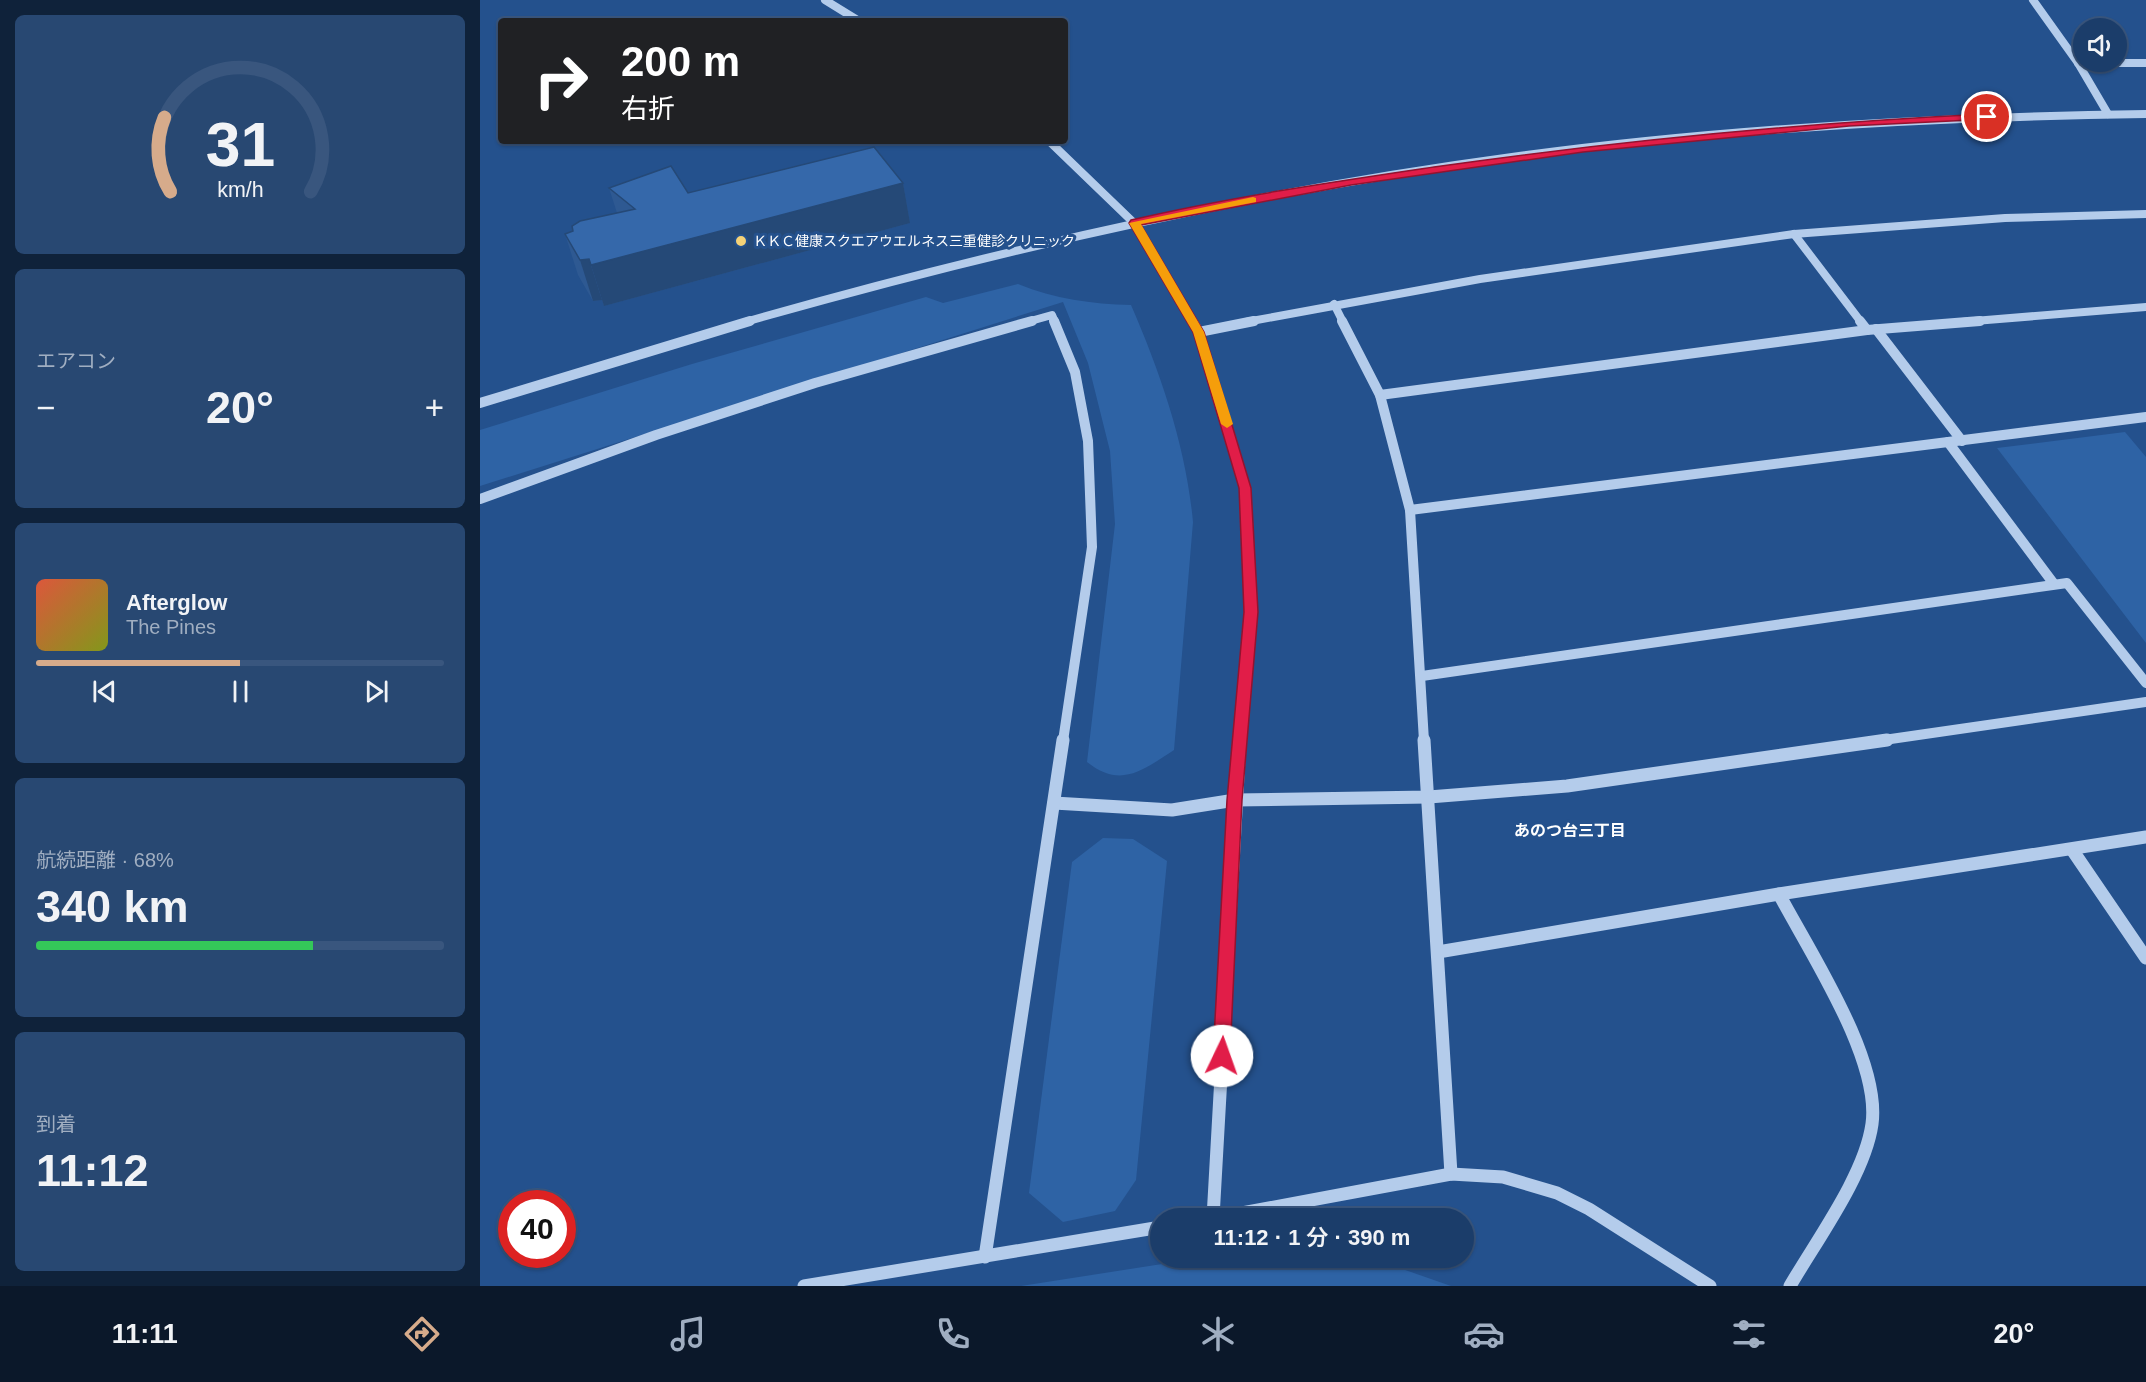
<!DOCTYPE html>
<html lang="ja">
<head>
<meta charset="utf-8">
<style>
	:root { --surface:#1b3d6a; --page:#284872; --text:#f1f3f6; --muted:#a0aec1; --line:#39567e; --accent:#d6ab8b }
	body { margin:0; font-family:Arial,"Noto Sans JP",sans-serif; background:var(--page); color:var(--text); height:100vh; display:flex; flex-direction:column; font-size:22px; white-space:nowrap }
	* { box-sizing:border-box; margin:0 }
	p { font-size:20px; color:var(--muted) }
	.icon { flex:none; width:33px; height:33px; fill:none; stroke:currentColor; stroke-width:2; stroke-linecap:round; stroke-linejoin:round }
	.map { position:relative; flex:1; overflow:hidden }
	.panel { display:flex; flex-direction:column; gap:15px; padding:15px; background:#0f223a; width:480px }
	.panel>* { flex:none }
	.top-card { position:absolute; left:18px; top:18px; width:570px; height:126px; border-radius:6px; box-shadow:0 2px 4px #0004,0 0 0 2px var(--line); background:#202124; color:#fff; overflow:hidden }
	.tools { position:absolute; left:1593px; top:18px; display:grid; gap:12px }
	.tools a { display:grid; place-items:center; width:54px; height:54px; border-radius:50%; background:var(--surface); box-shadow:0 2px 4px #0004,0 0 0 2px var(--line); font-size:30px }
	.speed { position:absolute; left:18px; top:1190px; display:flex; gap:12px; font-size:30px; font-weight:700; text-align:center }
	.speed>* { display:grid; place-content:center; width:78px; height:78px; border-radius:50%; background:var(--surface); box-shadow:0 2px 4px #0004,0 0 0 2px var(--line); line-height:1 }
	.speed .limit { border:9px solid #d22; background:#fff; color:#111 }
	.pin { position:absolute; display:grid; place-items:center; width:51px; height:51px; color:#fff; margin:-26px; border:3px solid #fff; border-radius:50%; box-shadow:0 2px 6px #0007 }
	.me { position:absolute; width:66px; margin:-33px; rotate:3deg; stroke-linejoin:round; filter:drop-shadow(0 0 4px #0008) }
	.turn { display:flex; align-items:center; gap:21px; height:126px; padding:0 24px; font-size:27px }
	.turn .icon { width:78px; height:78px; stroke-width:2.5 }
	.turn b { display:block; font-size:42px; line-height:51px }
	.big { font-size:45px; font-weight:600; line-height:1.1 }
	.panel .tile { flex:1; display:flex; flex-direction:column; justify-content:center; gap:9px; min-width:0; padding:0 21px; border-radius:9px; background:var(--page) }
	.panel .dial { align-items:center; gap:0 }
	.dial svg { height:156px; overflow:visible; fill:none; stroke:var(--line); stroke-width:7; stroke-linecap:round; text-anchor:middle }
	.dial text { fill:var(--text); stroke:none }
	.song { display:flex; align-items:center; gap:18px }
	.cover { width:72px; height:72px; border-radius:9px; background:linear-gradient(135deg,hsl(10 70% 55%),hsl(70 70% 35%)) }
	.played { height:6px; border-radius:3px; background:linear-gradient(90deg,var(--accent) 50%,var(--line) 50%) }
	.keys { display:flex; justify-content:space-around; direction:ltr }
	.heat { display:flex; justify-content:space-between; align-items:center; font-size:33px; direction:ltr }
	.charge { height:9px; border-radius:4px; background:linear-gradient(90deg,#34c759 68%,var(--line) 0) }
	.trip { position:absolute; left:670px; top:1208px; width:324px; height:60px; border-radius:30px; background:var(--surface); box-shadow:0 2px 4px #0004,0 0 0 2px var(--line); font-weight:600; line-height:60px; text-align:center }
	.tab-bar { display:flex; height:96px; justify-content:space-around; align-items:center; background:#0b182a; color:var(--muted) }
	.tab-bar .icon { width:42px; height:42px }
	.tab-bar .active { color:var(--accent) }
	.tab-bar b { font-size:27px; color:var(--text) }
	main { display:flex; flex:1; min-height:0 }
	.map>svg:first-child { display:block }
</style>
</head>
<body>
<main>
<section class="panel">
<div class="tile dial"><svg viewBox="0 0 100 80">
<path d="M14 69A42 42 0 1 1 86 69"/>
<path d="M14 69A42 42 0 0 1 11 31" stroke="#d6ab8b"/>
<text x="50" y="56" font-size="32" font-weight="700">31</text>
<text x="50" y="72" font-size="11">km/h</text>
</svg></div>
<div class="tile"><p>エアコン</p>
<div class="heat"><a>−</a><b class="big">20°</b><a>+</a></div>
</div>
<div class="tile">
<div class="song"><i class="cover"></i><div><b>Afterglow</b><p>The Pines</p></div></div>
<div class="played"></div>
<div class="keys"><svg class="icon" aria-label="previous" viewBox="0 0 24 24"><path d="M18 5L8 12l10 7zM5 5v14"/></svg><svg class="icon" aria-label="pause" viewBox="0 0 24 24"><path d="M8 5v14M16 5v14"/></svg><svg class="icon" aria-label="next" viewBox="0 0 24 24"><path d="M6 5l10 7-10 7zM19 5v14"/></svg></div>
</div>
<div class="tile"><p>航続距離 · 68%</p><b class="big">340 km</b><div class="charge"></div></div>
<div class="tile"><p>到着</p><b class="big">11:12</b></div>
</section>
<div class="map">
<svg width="1666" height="1286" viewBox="0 0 1666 1286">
	<rect width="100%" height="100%" fill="#24518d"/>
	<g fill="#2e63a5">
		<path d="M538,284C575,299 611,304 651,305C681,374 706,447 713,522L694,750C663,770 641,789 607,762L635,524L630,451L608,363L583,302L0,486V430L212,364L446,297L463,303Z"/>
		<polygon points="1645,432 1666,457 1666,643 1517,448"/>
		<polygon points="623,838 653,839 687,861 656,1180 635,1211 583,1222 549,1193 592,862"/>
		<polygon points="727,1257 888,1257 971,1286 541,1286"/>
	</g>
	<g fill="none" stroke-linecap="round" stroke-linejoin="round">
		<g stroke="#b4cceb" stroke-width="8">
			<polyline points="345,0 379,21"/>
			<polyline points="1553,0 1598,63 1628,114"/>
			<polyline points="1598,63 1666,63"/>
			<polyline points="569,141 654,223 713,322"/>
			<polyline points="1314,234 1381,322"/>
			<polyline points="854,304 863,322"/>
			<path d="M265,322C517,250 772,192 1032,157C1243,128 1454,117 1666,114"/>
			<polyline points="547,322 572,315 575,322"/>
			<polyline points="766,322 1000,279 1314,234 1525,218 1666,214"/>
			<polyline points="1482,322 1666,307"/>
		</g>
		<g stroke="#b4cceb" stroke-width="10">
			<polyline points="574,321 595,372 608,441 612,547 583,741"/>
			<polyline points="712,321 719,332 765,488 771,612 760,741"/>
			<polyline points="862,321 900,395 930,510 944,741"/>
			<polyline points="1380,321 1387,330"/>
			<polyline points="1396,329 1482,441"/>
			<polyline points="719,332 774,321"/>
			<polyline points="900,395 1387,330 1500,321"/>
			<polyline points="0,403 270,321"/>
			<polyline points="1468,442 1574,584"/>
			<polyline points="0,499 176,435 335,383 552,321"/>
			<polyline points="930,510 1666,417"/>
			<polyline points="942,676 1587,583 1666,683"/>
			<polyline points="1397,741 1666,702"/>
		</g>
		<g stroke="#b4cceb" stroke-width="13">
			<polyline points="944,740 971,1174"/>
			<polyline points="574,803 692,810 755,800 949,797 1087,786 1407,740"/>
			<polyline points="1593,851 1666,958"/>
			<path d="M1299,894C1329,951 1401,1059 1392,1124C1385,1175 1336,1241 1310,1286"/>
			<polyline points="958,952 1299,894 1666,837"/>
			<polyline points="733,1218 760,740"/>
			<polyline points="735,1218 971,1174 1023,1177 1077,1193 1109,1209 1230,1286"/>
			<polyline points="505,1257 583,740"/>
			<polyline points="324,1286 681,1227"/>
		</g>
	</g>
	<polygon fill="#2e5992" points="423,183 430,223 124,306 122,300 113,301 98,275 85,234 137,213 129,188 208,193"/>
	<g fill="#254977">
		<polygon points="423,183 430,223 124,306 111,265"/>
		<polygon points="109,259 122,300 113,301 100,260"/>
	</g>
	<polygon fill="#3568aa" stroke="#254977" stroke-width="1.5" points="394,147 423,183 111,265 109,259 100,260 85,234 93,231 92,226 100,221 155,209 129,188 191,166 208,193"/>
	<path fill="#e11d48" stroke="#92132f" stroke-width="1.5" d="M1507,114L1512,117L1511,119L1369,126L1103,152L871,185L661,225L724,332L771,488L778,612L762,800L750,1056L748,1061L742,1063L736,1061L733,1056L747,800L764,612L759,488L713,332L649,223L651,220C750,197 853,182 954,167C1138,141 1322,123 1507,114Z"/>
	<polygon fill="#f59e0b" points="773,197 776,198 776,202 661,224 724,332 753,424 747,428 741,424 713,332 649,223"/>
	<circle fill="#f5d277" stroke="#24518d" stroke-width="2" cx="261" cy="241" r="6"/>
	<g text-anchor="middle" stroke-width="6" stroke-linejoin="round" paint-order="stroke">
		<g font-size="14" fill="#fff" stroke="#24518d" text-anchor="start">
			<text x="273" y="246">ＫＫＣ健康スクエアウエルネス三重健診クリニック</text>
		</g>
		<g font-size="16" font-weight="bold" fill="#fff" stroke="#24518d">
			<text x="1090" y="836">あのつ台三丁目</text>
		</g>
	</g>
</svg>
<div class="tools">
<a><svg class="icon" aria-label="sound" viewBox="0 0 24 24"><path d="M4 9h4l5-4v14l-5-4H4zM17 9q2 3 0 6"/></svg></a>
</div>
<div class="speed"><div class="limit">40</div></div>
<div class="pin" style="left:1507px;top:117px;background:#d93025"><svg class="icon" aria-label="arrive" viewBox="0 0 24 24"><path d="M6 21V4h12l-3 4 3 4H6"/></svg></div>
<svg class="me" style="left:742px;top:1056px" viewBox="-20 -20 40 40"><circle r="19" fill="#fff"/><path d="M0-13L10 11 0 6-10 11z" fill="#e11d48"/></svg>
<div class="trip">11:12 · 1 分 · 390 m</div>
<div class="top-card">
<div class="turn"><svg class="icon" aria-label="right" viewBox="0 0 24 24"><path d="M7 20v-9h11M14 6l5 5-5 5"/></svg><div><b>200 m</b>右折</div></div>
</div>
</div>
</main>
<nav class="tab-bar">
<b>11:11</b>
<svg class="icon active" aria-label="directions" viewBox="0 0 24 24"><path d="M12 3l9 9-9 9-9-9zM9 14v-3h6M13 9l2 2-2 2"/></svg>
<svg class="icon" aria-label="music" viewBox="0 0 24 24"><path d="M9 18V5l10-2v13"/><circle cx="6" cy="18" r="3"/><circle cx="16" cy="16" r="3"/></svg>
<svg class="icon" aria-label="phone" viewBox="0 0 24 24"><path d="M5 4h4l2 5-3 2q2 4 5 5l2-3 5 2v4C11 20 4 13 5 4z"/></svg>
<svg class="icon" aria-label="climate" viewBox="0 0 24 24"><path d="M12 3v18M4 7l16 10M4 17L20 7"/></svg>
<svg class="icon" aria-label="car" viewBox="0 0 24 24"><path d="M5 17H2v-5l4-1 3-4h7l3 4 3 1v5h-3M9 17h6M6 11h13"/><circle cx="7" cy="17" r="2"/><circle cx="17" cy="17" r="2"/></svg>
<svg class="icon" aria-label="filters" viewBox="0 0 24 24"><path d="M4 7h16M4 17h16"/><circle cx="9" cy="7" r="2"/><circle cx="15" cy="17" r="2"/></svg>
<b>20°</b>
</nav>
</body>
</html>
